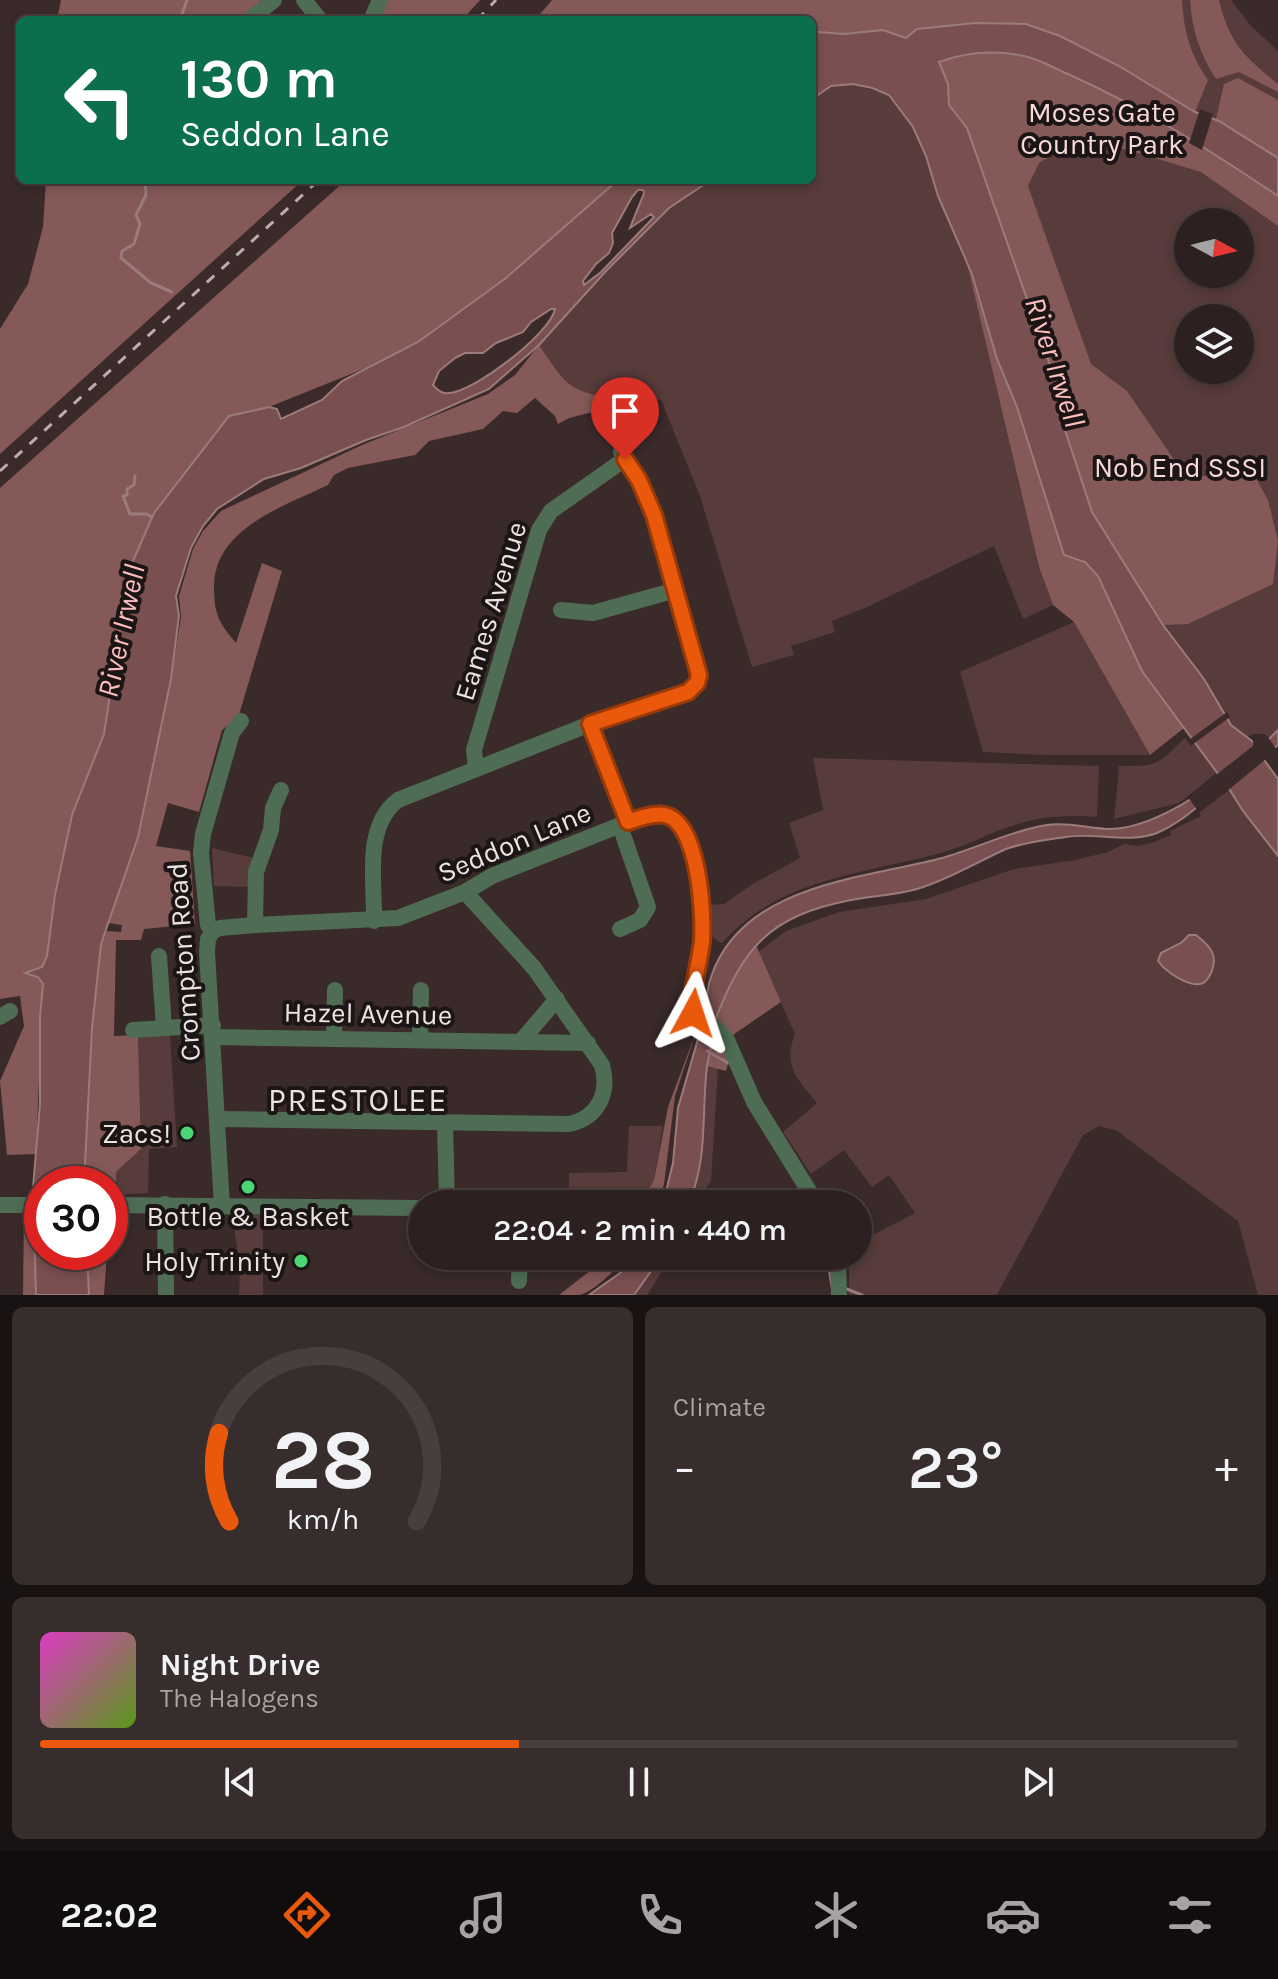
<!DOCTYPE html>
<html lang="en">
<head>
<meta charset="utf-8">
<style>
	:root { --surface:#2c2020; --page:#382d2d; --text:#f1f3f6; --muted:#a6a3a5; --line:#483e3e; --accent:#ea580c }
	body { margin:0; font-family:Karla,sans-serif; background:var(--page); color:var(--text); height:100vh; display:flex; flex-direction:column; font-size:30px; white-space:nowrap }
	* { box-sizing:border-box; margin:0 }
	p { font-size:26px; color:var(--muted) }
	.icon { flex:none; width:44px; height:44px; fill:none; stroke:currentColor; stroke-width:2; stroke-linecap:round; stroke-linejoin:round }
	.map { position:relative; height:1295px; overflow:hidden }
	.details { display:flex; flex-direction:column; gap:12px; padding:12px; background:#181212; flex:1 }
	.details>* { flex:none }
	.hud { position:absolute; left:16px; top:16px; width:800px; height:168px; border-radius:12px; box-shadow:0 4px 12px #0003,0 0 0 2px var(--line); background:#0b6e4f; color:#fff; overflow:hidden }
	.needle { width:52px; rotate:97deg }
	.tools { position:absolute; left:1174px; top:208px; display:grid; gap:16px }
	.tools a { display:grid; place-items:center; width:80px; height:80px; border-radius:50%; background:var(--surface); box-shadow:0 4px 12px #0003,0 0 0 2px var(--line); font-size:40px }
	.speed { position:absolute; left:24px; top:1166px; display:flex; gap:16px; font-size:40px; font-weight:700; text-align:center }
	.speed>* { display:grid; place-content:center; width:104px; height:104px; border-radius:50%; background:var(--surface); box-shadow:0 4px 12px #0003,0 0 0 2px var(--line); line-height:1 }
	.speed .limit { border:12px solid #d22; background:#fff; color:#111 }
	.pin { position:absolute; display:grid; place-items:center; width:68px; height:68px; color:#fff; margin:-82px -34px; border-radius:50% 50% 50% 0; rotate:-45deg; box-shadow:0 0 8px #0007 }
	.pin .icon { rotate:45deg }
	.me { position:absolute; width:88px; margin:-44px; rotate:5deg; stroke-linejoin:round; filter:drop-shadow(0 0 6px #0008) }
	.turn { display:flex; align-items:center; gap:28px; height:168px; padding:0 32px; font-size:36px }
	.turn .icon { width:104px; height:104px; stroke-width:2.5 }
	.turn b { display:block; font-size:56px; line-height:68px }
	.big { font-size:60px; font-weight:600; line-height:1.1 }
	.details .widget { flex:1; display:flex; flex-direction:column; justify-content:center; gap:12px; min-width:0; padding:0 28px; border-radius:12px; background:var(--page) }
	.details .dial { align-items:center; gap:0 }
	.dial svg { height:208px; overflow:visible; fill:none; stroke:var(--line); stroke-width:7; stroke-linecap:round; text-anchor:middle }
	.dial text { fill:var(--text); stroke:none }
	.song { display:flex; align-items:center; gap:24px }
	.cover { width:96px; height:96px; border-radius:12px; background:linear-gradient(135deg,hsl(310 70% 55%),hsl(90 70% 35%)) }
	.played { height:8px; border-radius:4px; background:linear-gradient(90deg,var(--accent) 40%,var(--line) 40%) }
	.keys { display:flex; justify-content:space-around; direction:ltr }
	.heat { display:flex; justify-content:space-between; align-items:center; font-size:44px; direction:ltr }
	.details .tiles { flex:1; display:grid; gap:12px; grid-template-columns:1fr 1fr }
	.widget:last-child { grid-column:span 2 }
	.trip { position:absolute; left:408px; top:1190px; width:464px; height:80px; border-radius:40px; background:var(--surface); box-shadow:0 4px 12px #0003,0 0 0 2px var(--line); font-weight:600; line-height:80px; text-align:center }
	.menu { display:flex; height:128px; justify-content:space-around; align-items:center; background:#120d0d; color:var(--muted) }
	.menu .icon { width:56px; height:56px }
	.menu .selected { color:var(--accent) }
	.menu b { font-size:36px; color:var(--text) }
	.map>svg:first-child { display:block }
</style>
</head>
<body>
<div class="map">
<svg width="1278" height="1295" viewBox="0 0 1278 1295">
	<rect width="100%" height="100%" fill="#3a2a2a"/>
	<g fill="#583b3b" fill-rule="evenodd">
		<path d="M840,0H1231L1251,26L1278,51V730L1270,740L1265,734H1253L1247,737L1231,725L1204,679L1183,655L1111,543L1059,412L1055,380L990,193L924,49L901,35L883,30ZM1188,222H1240V274H1188ZM1188,318H1240V370H1188Z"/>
		<path d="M853,84L889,95L913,127L926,156L938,196L965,254L1039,567L1053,605L1023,619L994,546L867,607L832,621L835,632L791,646L794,655L752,667L700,496L661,400C632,395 590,404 567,382C556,372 548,357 539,345L606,271L669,208L711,180H812V99L831,86Z"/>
		<polygon points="1074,622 1150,755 1046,755 983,752 960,672"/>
		<path d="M1185,738L1191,746L1196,742L1218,772L1179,803L1114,819L1119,766C1162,766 1155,765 1185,738Z"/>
		<path d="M813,758L1099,766L1097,817C1071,815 1043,816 1018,824C993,831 969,845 944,852C863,875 782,876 722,943C705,935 708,922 708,905L724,904L751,885L800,858L789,823L823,810Z"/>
		<path d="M1230,789L1243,811L1278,856V1295H1258L1238,1221L1117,1131L1099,1126L1083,1135L997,1295H849V1256H858V1243L915,1213L889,1175L872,1187L844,1150L811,1174L783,1132L817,1103C798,1079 782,1067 795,1034L758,952L786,931L839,912L926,899L1014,869L1075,860L1108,852L1124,844L1139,846L1154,842L1171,835L1170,831L1201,816L1199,813Z"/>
		<polygon points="212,848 254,858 251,887 214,886"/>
		<polygon points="170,1034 177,1147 149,1149 148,1193 116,1195 116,1172 141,1149 138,1035"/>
		<path d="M707,1066L718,1068L711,1181L697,1201L723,1204H689C709,1153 700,1118 707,1066Z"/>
		<polygon points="629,1126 663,1126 654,1180 645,1196 600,1196 599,1192 569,1190 569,1173 627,1172"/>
		<polygon points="232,1214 263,1215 263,1295 239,1295 240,1267"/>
		<polygon points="662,1256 672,1256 647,1295 634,1295"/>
	</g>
	<g fill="#845958">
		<polygon points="61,0 261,0 243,20 57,20"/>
		<polygon points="387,0 480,0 462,20 378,20"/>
		<path d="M552,0H1182C1184,32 1190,54 1208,80L1195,112L1119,66L906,38L883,30L844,34L818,32L812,35V20H535Z"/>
		<path d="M1190,0H1219C1229,43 1245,57 1278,84V92L1239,72L1216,79C1200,54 1192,31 1190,0Z"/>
		<polygon points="992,52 1028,56 1113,94 1210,150 1278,196 1278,226 1201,172 1121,148 1066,147 1039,163 1028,186 1091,364 1127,391 1184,474 1192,479 1232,469 1257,480 1268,500 1278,541 1273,584 1188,624 1163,625 1092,512 1059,412 1055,380 967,128 949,105 948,84 939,62 954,56"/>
		<polygon points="1238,78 1278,100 1278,158 1216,119 1224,84"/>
		<polygon points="46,180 303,180 0,454 0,329 28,284 43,227"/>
		<polygon points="346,180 618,180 506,278 423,345 269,407 229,416 72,815 55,895 47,956 42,967 26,973 38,977 43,983 36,1154 7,1155 0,1081 24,1026 20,996 0,999 0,488"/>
		<polygon points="965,255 997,359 1017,407 1064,555 1085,562 1098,576 1142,671 1184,728 1150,755 1074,622 1053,605 1039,567"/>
		<path d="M539,345C548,357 556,372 567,382C587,400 624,398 649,398L569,418L558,424L555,416L535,398L517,413L503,411L483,429L429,441L415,455L348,468L334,475L328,485C285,506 214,528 214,587C214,614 219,623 236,643L262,563L282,571L238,718L222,730L199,812L168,803L156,846L190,851L195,924L144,929L141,940H116L114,1036L138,1035L141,1149L116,1172V1195H110V1184H84L92,1028L101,944L105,931L121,932L122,925L108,923L138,837L171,679L181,617L179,596L193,549L203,531L221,511L362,445L488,394L515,375Z"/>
		<path d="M756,945L781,1002L730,1037L714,1023C725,995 736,967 756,945Z"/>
		<polygon points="696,1032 675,1096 664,1184 657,1204 640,1204 654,1180 668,1107"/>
		<polygon points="714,1033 730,1057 726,1071 707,1066"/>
		<polygon points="24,1213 33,1214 36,1295 23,1295"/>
		<polygon points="87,1252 107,1252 104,1295 89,1295"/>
		<path d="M609,1256H627C618,1268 594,1291 580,1295C574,1295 565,1295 559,1295Z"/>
	</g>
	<g fill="#7a4f4f" stroke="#9c7b7b" stroke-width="2" fill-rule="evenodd">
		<path d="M975,23L1026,24L1060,36L1119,66L1195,112L1219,121L1278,158V196C1211,151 1144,108 1070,75C1055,69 1040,59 1024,56C996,50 966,52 939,62L948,84L949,105L967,128L1056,382L1059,412L1092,512L1163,625L1204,679L1231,725L1252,741L1258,750L1278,730V745L1262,757L1278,779V856L1243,811L1226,784C1201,802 1185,821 1157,833C1128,844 1096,832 1066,837C1046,840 1025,842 1006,849C977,862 948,880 917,889C896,895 872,896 851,900C769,916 743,947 714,1023L705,1019C706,1005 706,990 711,977C742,884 863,879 942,858C977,848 1011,831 1047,825C1068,822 1086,828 1107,829C1145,830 1193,800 1221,778L1142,671L1098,576L1085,562L1064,555L1017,407L997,359L972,274L938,196L926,156L913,127L889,95L872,88L853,84L831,86L812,99V35L818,32L844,34L883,30L906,38L917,29Z"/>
		<path d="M618,180H711L669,208L606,271L539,345L489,389L404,427L366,440L301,468L264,479L217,509L203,526L191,548L176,596L179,616L171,679L138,837L101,944L92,1028L84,1184H42V1252H87L89,1295H36L33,1188L40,1104V1016L43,984L38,977L25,973L42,967L47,956L55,895L72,815L104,734L129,570L154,513L229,416L269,407L277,409L281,419L322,400L342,381L418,342L506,278ZM638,190H643L644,193L630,228L651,214L654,217L601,272L584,285L583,281L596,264L609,253L613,243L612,233L632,197ZM551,309H555C551,333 474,392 449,393C441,394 438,390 433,385L439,371L455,358L465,353H483L496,343L523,332L531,322Z"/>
		<path d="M1189,935H1196C1210,946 1219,955 1211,973C1209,977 1207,981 1203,983C1190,989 1165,971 1158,961L1161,953L1181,943Z"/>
		<path d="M702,1025L714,1033C711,1047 707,1061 706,1076C702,1123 707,1158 689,1204H663L673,1163L678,1108Z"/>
		<polygon points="633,1256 662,1256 634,1295 589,1295 620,1273"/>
	</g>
	<g fill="#3a2a2a">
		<polygon points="1200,109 1213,114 1202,150 1189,143"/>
		<polygon points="1227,712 1230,717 1192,745 1189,740"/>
		<polygon points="1267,736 1277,750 1226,792 1224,789 1198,811 1188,797 1253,746 1253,737 1259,745"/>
	</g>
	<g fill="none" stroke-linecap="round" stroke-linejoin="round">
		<g stroke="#9c7b7b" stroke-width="3">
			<polyline points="180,20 187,0"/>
			<polyline points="145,180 146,195 136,215 140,224 134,244 122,251 121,258 151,283 172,292"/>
			<polyline points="135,476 134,485 127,489 127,495 123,496 130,514 146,514 152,517"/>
			<polyline points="707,1051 728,1063"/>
			<polyline points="827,1256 832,1286"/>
			<polyline points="844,1288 862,1295"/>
		</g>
		<g stroke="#4e6d54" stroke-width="16">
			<polyline points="304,0 320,20"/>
			<polyline points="253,17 274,0"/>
			<polyline points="371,20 380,0"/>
			<polyline points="561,610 593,613 676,590"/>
			<polyline points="590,724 628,822"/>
			<polyline points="476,768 474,750 539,530 551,511 625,459"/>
			<path d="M374,921C375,882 363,827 398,800L590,724L688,692L697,683L698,668L654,515L639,480L621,452"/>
			<polyline points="255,925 256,872 271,830 273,808 281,790"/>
			<polyline points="620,929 640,920 648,907 620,826"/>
			<path d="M213,931L220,928L255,925L398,918L465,892L492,876L628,822C639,818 653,813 665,815C676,817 682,829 686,837C711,889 701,950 690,1004L698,1020L714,1027L727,1040L754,1102L817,1204"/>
			<polyline points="213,931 208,939 207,952 222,1207"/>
			<polyline points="213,931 208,925 201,853 203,834 232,733 241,721"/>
			<polyline points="159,956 164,1028"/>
			<polyline points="0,1017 10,1011"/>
			<polyline points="133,1030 213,1025"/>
			<polyline points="214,1037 588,1043"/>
			<polyline points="334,1037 335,990"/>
			<polyline points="420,1040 421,990"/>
			<polyline points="522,1040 557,999"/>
			<path d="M219,1119L569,1124C598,1118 610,1093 602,1065L534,968L465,892"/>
			<polyline points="445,1123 447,1204"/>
			<polyline points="165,1204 166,1295"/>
			<polyline points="0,1205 42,1205"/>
			<polyline points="110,1205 422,1208"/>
			<polyline points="838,1256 839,1295"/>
			<polyline points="519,1281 520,1256"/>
		</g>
		<g stroke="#b9adad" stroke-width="3" stroke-dasharray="10 10" stroke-linecap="butt">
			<polyline points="477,20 496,0"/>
			<polyline points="0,471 319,180"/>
		</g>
	</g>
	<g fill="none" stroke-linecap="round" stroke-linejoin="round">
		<defs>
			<path id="route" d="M625,459L639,480L654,515L699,675L697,683L688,692L590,724L628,822C639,818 653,813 665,815C699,822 704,915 702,942C699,963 694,984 690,1004L693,1013"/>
		</defs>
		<use href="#route" stroke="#983908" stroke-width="20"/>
		<use href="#route" stroke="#ea580c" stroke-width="14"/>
	</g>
	<g fill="#4dd676" stroke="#1c1515" stroke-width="3">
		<circle cx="187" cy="1133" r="8"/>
		<circle cx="248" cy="1187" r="8"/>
		<circle cx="301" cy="1261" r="8"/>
	</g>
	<g text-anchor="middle" stroke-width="8" stroke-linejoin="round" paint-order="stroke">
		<g font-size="28" fill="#f9d9d8" stroke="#1c1515">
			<text x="1102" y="122">Moses Gate<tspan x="1102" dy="32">Country Park</tspan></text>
			<text x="1180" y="477">Nob End SSSI</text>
		</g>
		<g font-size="28" fill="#ece2e1" stroke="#1c1515">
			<text transform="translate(490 611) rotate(-73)" y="10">Eames Avenue</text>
			<text transform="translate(514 842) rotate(-23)" y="10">Seddon Lane</text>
			<text transform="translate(183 962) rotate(-94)" y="10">Crompton Road</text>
			<text transform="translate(368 1013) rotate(1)" y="10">Hazel Avenue</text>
		</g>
		<g font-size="28" fill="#ece2e1" stroke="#1c1515" text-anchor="end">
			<text x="171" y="1143">Zacs!</text>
			<text x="248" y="1226" text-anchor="middle">Bottle &amp; Basket</text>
			<text x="285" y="1271">Holy Trinity</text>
		</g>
		<g font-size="30" font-style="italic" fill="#fbbebd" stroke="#1c1515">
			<text transform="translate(1055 362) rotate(72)" y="10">River Irwell</text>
			<text transform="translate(121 631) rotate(-78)" y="10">River Irwell</text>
		</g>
		<g font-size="32" letter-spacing="2" fill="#ece2e1" stroke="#1c1515">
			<text x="358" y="1111">PRESTOLEE</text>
		</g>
	</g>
</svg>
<div class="tools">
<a><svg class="needle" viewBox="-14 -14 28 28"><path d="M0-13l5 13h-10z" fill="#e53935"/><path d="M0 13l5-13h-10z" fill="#a6a3a5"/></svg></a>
<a><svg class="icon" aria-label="layers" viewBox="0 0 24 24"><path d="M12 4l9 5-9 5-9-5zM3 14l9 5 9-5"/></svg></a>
</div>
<div class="speed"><div class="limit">30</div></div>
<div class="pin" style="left:625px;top:459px;background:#d93025"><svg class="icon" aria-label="arrive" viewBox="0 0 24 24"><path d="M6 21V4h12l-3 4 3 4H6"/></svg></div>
<svg class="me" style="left:693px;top:1013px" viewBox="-20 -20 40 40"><path d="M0-17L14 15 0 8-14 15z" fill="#ea580c" stroke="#fff" stroke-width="4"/></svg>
<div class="trip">22:04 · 2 min · 440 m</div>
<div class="hud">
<div class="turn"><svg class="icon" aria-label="left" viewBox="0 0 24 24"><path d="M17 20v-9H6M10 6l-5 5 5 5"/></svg><div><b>130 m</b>Seddon Lane</div></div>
</div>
</div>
<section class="details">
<div class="tiles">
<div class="widget dial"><svg viewBox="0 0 100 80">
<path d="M14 69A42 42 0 1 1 86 69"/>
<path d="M14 69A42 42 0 0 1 10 35" stroke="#ea580c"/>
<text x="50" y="56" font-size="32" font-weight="700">28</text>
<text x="50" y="72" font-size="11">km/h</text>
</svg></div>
<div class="widget"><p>Climate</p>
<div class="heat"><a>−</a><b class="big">23°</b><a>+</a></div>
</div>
<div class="widget">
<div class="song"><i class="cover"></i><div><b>Night Drive</b><p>The Halogens</p></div></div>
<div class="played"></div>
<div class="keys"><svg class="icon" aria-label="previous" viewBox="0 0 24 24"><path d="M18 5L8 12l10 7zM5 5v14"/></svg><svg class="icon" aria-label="pause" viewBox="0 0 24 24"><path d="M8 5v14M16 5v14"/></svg><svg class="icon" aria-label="next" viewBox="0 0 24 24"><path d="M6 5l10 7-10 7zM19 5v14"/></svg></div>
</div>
</div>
</section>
<nav class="menu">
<b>22:02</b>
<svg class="icon selected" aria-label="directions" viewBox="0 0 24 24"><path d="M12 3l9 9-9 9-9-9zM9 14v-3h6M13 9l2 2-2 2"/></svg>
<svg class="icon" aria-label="music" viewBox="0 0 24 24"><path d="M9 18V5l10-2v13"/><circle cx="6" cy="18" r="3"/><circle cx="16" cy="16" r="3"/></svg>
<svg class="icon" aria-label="phone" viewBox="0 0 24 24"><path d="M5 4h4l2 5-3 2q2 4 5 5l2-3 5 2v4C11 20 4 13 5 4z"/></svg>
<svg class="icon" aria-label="climate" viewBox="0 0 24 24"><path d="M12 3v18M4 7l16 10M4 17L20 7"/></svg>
<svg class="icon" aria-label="car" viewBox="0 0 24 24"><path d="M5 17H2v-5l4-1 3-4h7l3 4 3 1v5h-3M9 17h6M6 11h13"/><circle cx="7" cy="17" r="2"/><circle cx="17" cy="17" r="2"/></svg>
<svg class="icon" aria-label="filters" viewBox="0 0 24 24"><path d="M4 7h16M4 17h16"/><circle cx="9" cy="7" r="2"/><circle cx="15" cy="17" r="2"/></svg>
</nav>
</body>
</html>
